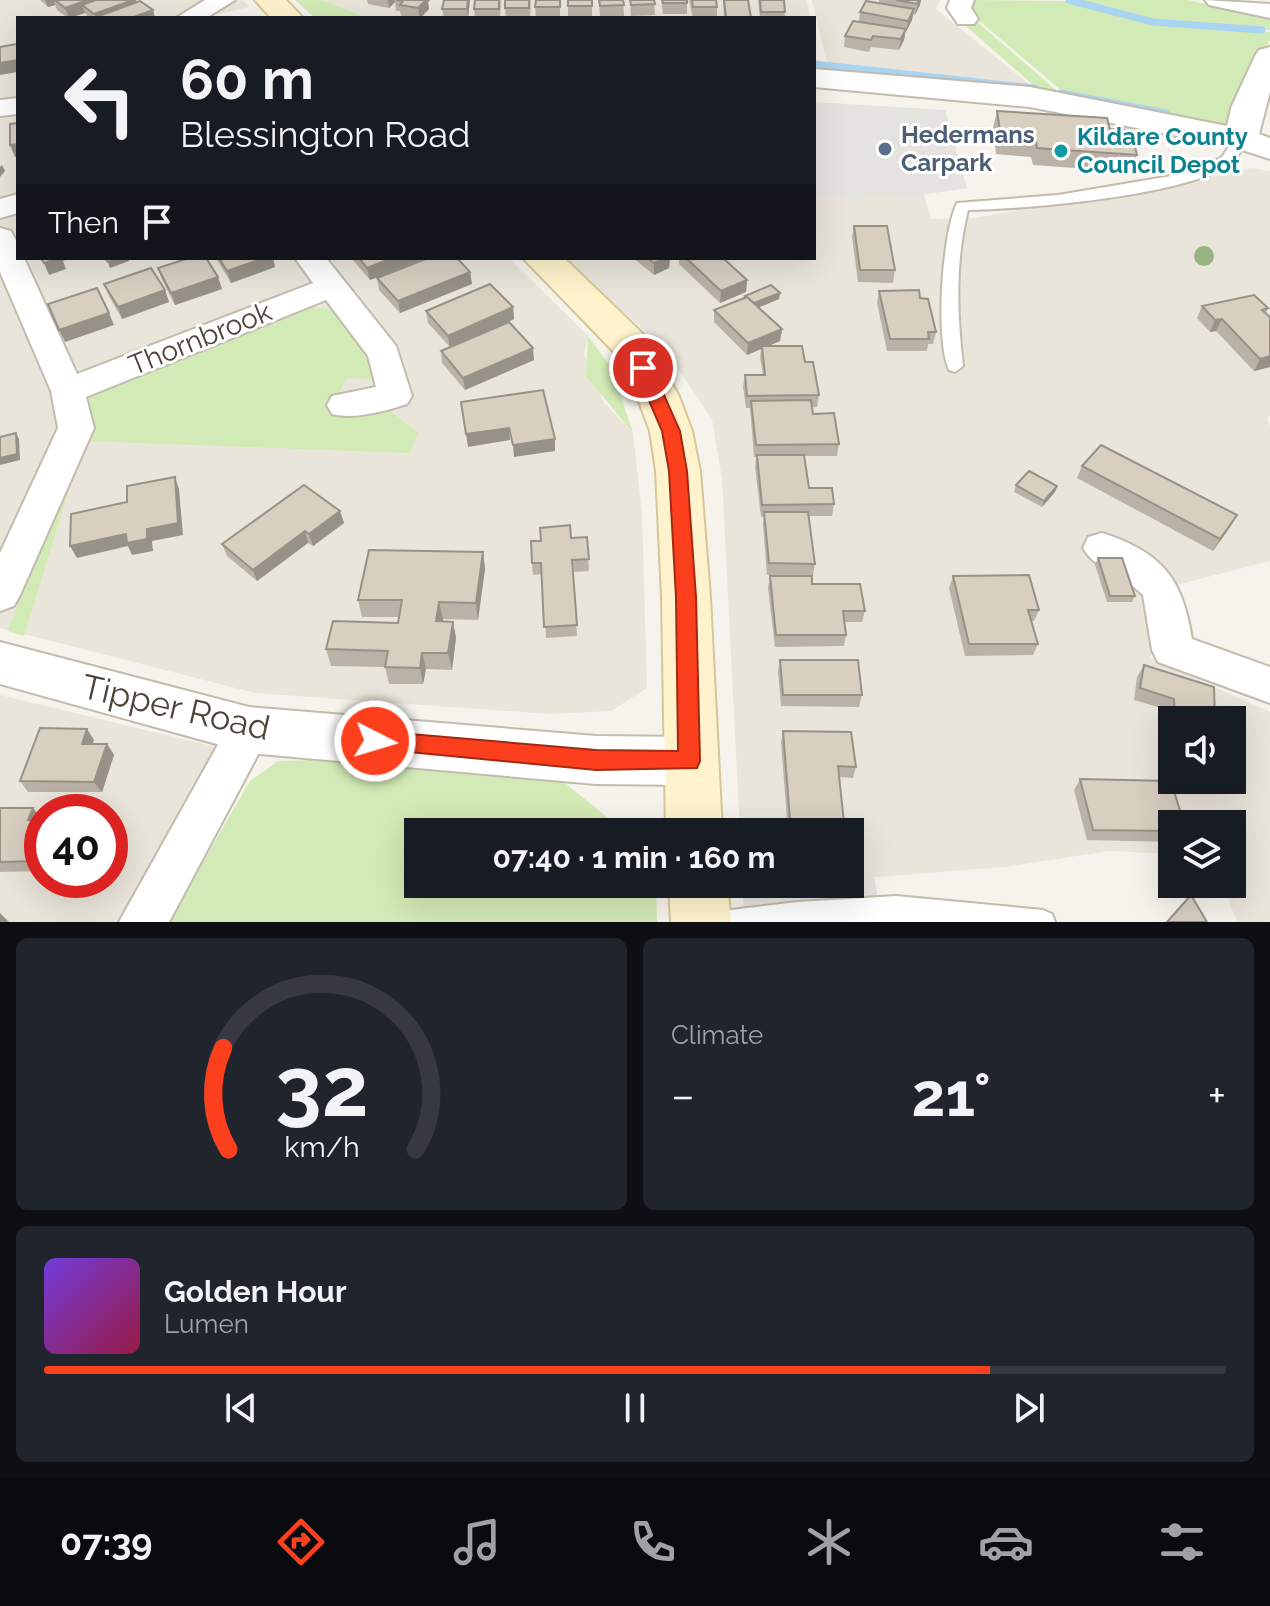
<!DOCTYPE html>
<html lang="en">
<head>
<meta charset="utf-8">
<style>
	:root { --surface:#171b24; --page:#20242c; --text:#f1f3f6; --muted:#9ea1a6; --line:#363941; --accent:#fc3f1d }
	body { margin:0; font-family:Raleway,sans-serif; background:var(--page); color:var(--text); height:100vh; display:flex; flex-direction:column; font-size:30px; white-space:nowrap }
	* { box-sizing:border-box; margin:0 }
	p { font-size:26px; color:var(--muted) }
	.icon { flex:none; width:44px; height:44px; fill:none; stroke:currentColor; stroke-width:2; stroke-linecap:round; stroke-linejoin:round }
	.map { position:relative; height:922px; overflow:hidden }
	.side { display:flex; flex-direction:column; gap:16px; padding:16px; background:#0d0f14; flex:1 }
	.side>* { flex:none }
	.top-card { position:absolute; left:16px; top:16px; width:800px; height:244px; border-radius:0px; box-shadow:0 8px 32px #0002; background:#171b24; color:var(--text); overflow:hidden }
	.controls { position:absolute; left:1158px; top:706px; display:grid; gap:16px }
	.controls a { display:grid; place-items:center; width:88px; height:88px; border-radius:0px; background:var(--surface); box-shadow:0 8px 32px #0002; font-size:40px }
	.speed { position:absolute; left:24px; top:794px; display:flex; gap:16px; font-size:40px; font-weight:700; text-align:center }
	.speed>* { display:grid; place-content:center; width:104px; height:104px; border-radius:50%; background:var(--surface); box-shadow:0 8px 32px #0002; line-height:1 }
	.speed .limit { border:12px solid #d22; background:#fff; color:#111 }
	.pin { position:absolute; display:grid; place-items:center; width:68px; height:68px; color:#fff; margin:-34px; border:4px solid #fff; border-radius:50%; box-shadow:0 2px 8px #0007 }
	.me { position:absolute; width:88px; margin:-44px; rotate:95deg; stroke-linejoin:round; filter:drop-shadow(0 0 6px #0008) }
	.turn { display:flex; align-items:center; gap:28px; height:168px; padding:0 32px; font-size:36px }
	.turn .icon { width:104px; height:104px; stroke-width:2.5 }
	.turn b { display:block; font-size:56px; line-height:68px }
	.then { display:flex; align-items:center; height:76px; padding:0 32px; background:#0003; gap:16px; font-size:30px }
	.big { font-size:60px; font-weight:700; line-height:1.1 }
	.side .card { flex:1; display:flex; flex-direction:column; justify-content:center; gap:12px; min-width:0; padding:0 28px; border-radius:12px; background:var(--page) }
	.side .dial { align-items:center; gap:0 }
	.dial svg { height:208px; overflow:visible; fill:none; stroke:var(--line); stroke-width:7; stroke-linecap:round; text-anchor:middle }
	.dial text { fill:var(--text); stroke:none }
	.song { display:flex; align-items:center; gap:24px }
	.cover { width:96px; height:96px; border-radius:12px; background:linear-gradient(135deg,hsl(260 70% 55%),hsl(340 70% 35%)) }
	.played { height:8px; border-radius:4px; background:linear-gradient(90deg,var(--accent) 80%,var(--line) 80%) }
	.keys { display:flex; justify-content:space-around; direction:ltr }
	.heat { display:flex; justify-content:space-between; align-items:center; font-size:44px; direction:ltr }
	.side .tiles { flex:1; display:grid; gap:16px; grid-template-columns:1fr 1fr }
	.card:last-child { grid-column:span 2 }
	.trip { position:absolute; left:404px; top:818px; width:460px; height:80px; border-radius:0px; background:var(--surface); box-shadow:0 8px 32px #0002; font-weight:700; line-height:80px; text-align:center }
	.tabs { display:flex; height:128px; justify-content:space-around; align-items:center; background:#090b0e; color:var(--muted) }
	.tabs .icon { width:56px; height:56px }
	.tabs .active { color:var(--accent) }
	.tabs b { font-size:36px; color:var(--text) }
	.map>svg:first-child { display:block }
</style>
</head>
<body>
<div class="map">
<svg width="1270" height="922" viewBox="0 0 1270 922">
	<rect width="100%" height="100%" fill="#f6f3ec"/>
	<g fill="#eae5da" fill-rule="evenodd">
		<polygon points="0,0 243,0 249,7 202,18 18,18 18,258 509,258 588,336 584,355 603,401 633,433 642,513 647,688 611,711 549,714 255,693 0,628"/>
		<polygon points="321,0 807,0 810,18 369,18"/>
		<polygon points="812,0 940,0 936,9 1029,84 827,63"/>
		<path d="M1251,168L1270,171V416L1267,417L1270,426V561L1180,584L1150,658L1270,712V922H1237L1222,884H1232V824H1172V854L1109,851L1005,867L850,879V832H740L722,479L712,419L665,349L563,258H814V197L923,191L931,219L973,218L1184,183ZM1172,720H1232V780H1172Z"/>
		<path d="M0,695L221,748L117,922H0ZM42,812H110V880H42Z"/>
	</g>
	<g fill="#d2eab5">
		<polygon points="295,0 321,0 369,18 315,18"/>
		<polygon points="968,0 1067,1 1152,23 1270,32 1270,40 1237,106 1232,130 1073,100 964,8"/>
		<polygon points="1074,0 1188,0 1270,18 1270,30 1153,21"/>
		<polygon points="974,19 1057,91 1066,101 1050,100 959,20"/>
		<polygon points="828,64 1031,86 1046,101 959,100 834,91"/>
		<polygon points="309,308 340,309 368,362 373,379 346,378 338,396 387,408 418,433 410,453 84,441 24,636 8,631 82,424 77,394"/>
		<polygon points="588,336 611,367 633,433 586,376"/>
		<polygon points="313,760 559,778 625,832 418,832 418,884 656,884 657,922 168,922 250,781 278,761"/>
	</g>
	<g fill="#e5e3e0">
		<polygon points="814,102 945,110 967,188 921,195 867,194 862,199 814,197"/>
		<polygon points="874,877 883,922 745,922 742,887 850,884 850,879"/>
	</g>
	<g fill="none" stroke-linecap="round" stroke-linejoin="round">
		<g stroke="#a9d4f2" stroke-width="7">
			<polyline points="1069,0 1153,22 1262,30"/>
			<polyline points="814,64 1034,88"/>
			<polyline points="1061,93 1166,113"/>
		</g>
		<defs>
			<g id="service">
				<path d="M1241,135L1248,139C1243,147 1238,158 1230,164C1186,196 1025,209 968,210C955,262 957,314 963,366L955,372L949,370C935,340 942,233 957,203L1058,195L1177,175L1204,167L1222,157L1236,136Z"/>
				<polygon points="896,896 1043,910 1052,914 1055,922 719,922 722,914 731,910 797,902"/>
			</g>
			<g id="minor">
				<polygon points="205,0 235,0 206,18 176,18"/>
				<polygon points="950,0 974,0 971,8 978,19 974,24 958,24 947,8"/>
				<polygon points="1205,0 1270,4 1270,18 1209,5"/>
				<polygon points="18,98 18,114 0,116 0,100"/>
				<polygon points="18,194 18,213 0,218 0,199"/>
				<path d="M0,228L11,231L18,244V258H24L77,374L313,283L295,258H326L396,346L412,396L407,404C385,411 354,420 332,414L327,405L332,396L376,387L368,356L326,300L86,397L94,428L20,595L14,606L0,611V553L58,428L51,391L0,272Z"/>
				<path d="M1102,533C1162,552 1183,579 1192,639L1270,667V703L1158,662L1152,650L1143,595C1126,577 1095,570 1083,548L1088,537Z"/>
				<polygon points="249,711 264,716 271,730 169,922 119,922 234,716"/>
			</g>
			<g id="tertiary">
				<polygon points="1270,47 1270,92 1259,134 1270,138 1270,159 1233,147 1030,107 814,87 814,69 1030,87 1227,126 1231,108 1255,56 1259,50"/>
				<polygon points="0,642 249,707 596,736 689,737 708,744 716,761 708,778 689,785 596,784 249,753 0,684"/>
			</g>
			<g id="secondary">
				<polygon points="255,0 286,0 303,18 271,18"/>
				<polygon points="523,258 564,258 643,334 678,394 692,431 700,471 710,597 722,832 666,832 662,597 656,471 650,431 636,394 613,351"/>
				<polygon points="669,884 727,884 731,922 671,922"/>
			</g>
		</defs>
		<use href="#service" stroke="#c2bbae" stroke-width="4"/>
		<use href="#minor" stroke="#c2bbae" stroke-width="4"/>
		<use href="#tertiary" stroke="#c2bbae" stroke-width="4"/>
		<use href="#secondary" stroke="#d6c79b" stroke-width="4"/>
		<use href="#service" fill="#fff" fill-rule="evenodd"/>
		<use href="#minor" fill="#fff" fill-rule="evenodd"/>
		<use href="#tertiary" fill="#fff" fill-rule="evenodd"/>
		<use href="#secondary" fill="#fff3cd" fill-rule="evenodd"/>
	</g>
	<circle fill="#97b381" cx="1204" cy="256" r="10"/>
	<g fill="#bab2a6">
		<polygon points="40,0 136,0 137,2 155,18 89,18 85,13 68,18 57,10 55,5 48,7"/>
		<polygon points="367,0 430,0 428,2 429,9 421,18 401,16 400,11 396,11 395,2 389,8 368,4"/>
		<polygon points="444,0 470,0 468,18 444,18 442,9"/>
		<polygon points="501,0 500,18 475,18 474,9"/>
		<polygon points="531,0 530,18 506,18 505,8"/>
		<polygon points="560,0 560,18 536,18 535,7"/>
		<rect x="568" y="0" width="24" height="17"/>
		<polygon points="599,0 623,0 624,16 600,17"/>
		<polygon points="630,0 654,0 655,15 631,16"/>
		<polygon points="661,0 687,0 687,14 663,14"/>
		<polygon points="689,0 716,0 717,7 717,18 693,18"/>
		<polygon points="723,0 748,0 751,18 724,18"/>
		<polygon points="758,0 784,0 785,18 760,18"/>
		<polygon points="879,0 921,0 915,15 913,14 912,20 905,32 904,40 899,50 871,47 869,52 844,47 845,36 859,21 860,12 879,3"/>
		<polygon points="997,111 1110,129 1137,155 1131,172 1033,165 1031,157 996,154 993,128"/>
		<polygon points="854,226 895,270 893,283 858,282 852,237"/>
		<polygon points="216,258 273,258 275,267 231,283"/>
		<polygon points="351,258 425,258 370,280"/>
		<polygon points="633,258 670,258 669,268 654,275"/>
		<polygon points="679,258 723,258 747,280 746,292 720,303 679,264"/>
		<polygon points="158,268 222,289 175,305 162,280"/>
		<polygon points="470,272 472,284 400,313 379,290 377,278"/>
		<polygon points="104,284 165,290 169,302 122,319 109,296"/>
		<polygon points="879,291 920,298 936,332 933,344 928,344 927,351 887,351 877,303"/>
		<polygon points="780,293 779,299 759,307 782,329 780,341 768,346 805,362 819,395 817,407 812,407 813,414 839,444 837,456 804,456 809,488 834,504 832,516 809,516 815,564 813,575 767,575 763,524 764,517 761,517 755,467 756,457 754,457 750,408 746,408 743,387 745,375 763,375 760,358 761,349 747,355 714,322 714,310 745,298 745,296"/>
		<polygon points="1202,306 1268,308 1266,313 1270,367 1254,371 1216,331 1210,332 1197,318"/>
		<polygon points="513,307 514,319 466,340 534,360 465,390 442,363 441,351 450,347 428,323 426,311"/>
		<polygon points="1082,466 1237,515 1230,527 1213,551 1077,478"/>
		<polygon points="1016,485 1057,486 1055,492 1042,507 1014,492"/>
		<polygon points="340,511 344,523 313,546 308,543 257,581 227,556 222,544"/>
		<polygon points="587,537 589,571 573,572 577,636 546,638 542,574 533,575 532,563 571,538"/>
		<polygon points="483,552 485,569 478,620 443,619 442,621 453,622 456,638 452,670 426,669 423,684 389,684 385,667 331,666 326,649 398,623 399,617 362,617 358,600"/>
		<polygon points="1098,558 1135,596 1132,602 1107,602 1095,565"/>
		<polygon points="770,576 812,584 865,611 862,622 844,622 846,635 844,646 775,647 768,588"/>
		<polygon points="953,576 1039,610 1034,621 1031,621 1038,644 1033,655 965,656 949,588"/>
		<polygon points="780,660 862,695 859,707 781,706 778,671"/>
		<polygon points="1144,665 1215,720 1172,720 1172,745 1168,744 1168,710 1134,700 1137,677"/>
		<polygon points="783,731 856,767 853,778 839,777 845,832 788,832 781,742"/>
		<polygon points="94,740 92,744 107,744 114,755 102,792 28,792 20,781"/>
		<polygon points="1080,779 1172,824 1172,842 1087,840 1074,790"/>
		<polygon points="0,808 33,808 41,818 40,820 42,820 42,871 0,872"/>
	</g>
	<g fill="#979187">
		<polygon points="45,0 54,0 55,5 48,7"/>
		<polygon points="88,0 109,0 82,5 85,13 69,18 65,8"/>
		<polygon points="133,0 136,0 139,10 99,16 100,18 96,18 94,14"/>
		<polygon points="388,0 394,0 395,2 389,8"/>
		<polygon points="423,0 430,0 428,2 429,9 420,18 418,8"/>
		<polygon points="468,0 470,0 468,18 467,9"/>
		<polygon points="919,0 921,0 920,5 915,15"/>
		<polygon points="914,9 912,20 906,32 908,21"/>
		<polygon points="153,10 155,18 131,18"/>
		<polygon points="906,29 904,40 899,50 901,39"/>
		<polygon points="18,60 18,72 0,75 0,63"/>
		<polygon points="18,144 18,157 15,157 10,145"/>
		<polygon points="2,165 5,171 0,177 0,167"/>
		<polygon points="59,258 70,258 63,261 66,269 49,275 44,263"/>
		<polygon points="118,258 128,258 129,261 110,268 108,262"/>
		<polygon points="264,258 273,258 275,267 231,283 227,271"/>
		<polygon points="392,258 425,258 370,280 367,268"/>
		<polygon points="665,258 670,258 669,268 654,275 654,263"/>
		<polygon points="470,272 472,284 400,313 398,301"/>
		<polygon points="218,277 222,289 175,305 171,293"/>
		<polygon points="747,280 746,292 720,303 721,291"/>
		<polygon points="165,290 169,302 122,319 118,307"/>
		<polygon points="780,293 779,299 753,310 754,304"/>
		<polygon points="513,307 514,319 450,348 448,336"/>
		<polygon points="109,313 114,325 65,342 59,330"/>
		<polygon points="1222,319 1216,331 1210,332 1215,320"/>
		<polygon points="782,329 780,341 747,355 748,343"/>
		<polygon points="533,348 534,360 465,390 463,378"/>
		<polygon points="1270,356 1270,367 1254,371 1260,359"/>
		<polygon points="509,428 510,440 468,447 466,434"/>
		<polygon points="16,433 19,439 20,460 0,465 0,458"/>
		<polygon points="555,439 555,451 514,457 513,445"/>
		<polygon points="175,477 179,489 183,535 152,541 153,551 132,555 128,546 77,558 70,546 147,529"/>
		<polygon points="1057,486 1055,492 1042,507 1044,501"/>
		<polygon points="340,511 344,523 313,546 309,534"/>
		<polygon points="1237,515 1230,527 1213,551 1220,539"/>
		<polygon points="305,531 308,543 257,581 253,570"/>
		<polygon points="483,552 485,569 478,620 476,603"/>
		<polygon points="439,602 443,619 440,638 436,621"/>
		<polygon points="453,622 456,638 452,670 448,653"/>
		<polygon points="422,653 426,669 423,684 420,668"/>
		<polygon points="87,729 94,740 89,755 82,744"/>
		<polygon points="107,744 114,755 102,792 94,782"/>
		<polygon points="33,808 41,818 37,830 28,820"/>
		<polygon points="0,913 9,922 0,922"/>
	</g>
	<g fill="#d8cfc1" stroke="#979187" stroke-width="2">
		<polygon points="55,0 88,0 65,8"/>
		<polygon points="96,0 133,0 94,14 82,5"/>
		<polygon points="396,0 426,0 418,8 400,5 403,1"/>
		<polygon points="444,0 468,0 467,9 442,9"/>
		<polygon points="475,0 499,0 499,9 474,9"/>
		<rect x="505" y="0" width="24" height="8"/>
		<polygon points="536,0 560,0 560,7 535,7"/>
		<rect x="568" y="0" width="24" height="6"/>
		<polygon points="599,0 623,0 624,5 600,6"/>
		<polygon points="630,0 654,0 655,4 631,5"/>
		<polygon points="662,0 687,0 687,3 663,3"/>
		<polygon points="692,0 716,0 717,7 693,7"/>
		<polygon points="724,0 748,0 751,18 726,18"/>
		<polygon points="760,0 784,0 785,12 761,12"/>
		<polygon points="896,0 919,0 917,4"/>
		<polygon points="140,1 153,10 131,18 102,18 99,16"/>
		<polygon points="866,1 914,9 908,21 860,12"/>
		<polygon points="853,21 906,29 901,39 873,36 871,40 845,36"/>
		<polygon points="17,44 18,60 0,63 0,47"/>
		<polygon points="997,111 1107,118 1110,129 1131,130 1137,155 1037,148 1036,140 1001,137"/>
		<polygon points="18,123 18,144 10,145 10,124"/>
		<polygon points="854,226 887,226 895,270 860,270"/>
		<polygon points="41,258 59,258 44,263"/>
		<polygon points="105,258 118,258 108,262"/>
		<polygon points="189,258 206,258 218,277 171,293 158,268"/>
		<polygon points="219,258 264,258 227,271"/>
		<polygon points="359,258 392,258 367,268"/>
		<polygon points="428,258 457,258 470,272 398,301 377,278"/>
		<polygon points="648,258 665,258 654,263"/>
		<polygon points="686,258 723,258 747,280 721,291"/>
		<polygon points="151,268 165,290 118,307 104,284"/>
		<polygon points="490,284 513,307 448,336 426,311"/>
		<polygon points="771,285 780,293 754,303 745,296"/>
		<polygon points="97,288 109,313 59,330 48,304"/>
		<polygon points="919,290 920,298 928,299 936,332 928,332 929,339 890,339 879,291"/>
		<polygon points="1254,295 1268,308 1262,310 1270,317 1270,356 1260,359 1222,319 1215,320 1202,306"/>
		<polygon points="747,297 782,329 748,343 714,310"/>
		<polygon points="509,322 533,348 463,378 441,351"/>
		<polygon points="762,346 802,346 805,362 813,362 819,395 747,396 745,375 765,375"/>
		<polygon points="543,390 555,439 513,445 509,428 466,434 461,402"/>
		<polygon points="811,400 813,414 834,413 839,444 756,445 751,401"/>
		<polygon points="16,433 17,454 0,458 0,437"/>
		<polygon points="1101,445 1237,515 1220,539 1082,466"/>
		<polygon points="757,455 804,455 809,488 832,488 834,504 762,505"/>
		<polygon points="1029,471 1057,486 1044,501 1016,485"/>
		<polygon points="175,477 178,523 147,529 147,539 127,543 126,534 70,546 71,514 127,502 127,486"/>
		<polygon points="304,485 340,511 309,534 305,531 253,570 222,544"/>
		<polygon points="764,512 808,512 815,564 769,563"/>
		<polygon points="570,525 571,538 587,537 589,559 572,560 577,625 544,627 541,563 532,563 531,541 541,541 540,528"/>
		<polygon points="369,550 483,552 476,603 439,602 436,621 453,622 448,653 422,653 420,668 385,667 388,651 326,649 333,621 398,623 402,600 358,600"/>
		<polygon points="1098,558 1122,558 1135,596 1110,596"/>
		<polygon points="1029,575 1039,610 1028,610 1038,644 969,644 953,576"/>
		<polygon points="770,576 812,576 812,584 860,584 865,611 843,611 846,635 776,635"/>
		<polygon points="780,660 858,660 862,695 783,695"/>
		<polygon points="1144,665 1214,687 1215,720 1175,720 1174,699 1140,688"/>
		<polygon points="40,728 87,729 82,744 107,744 94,782 20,781"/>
		<polygon points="783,731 851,732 856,767 838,766 845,832 791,832"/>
		<polygon points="1080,779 1171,781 1184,824 1172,824 1172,831 1093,830"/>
		<polygon points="0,808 33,808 28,820 42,820 42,851 39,861 0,862"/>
		<polygon points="1191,895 1207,922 1167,922"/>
	</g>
	<polygon fill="#fc3f1d" stroke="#a42913" stroke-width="2" points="643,363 652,368 680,431 687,471 696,597 700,761 697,768 596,770 368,748 364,741 368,734 375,731 596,750 678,751 676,597 669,471 662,431 635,368"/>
	<circle fill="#5c6f8a" stroke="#fff" stroke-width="3" cx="885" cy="149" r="8"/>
	<circle fill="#0f9aa8" stroke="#fff" stroke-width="3" cx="1061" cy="151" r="8"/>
	<g text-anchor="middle" stroke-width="6" stroke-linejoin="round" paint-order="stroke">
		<g font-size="24" font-weight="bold" fill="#4e5e75" stroke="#fff" text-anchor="start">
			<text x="901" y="143">Hedermans<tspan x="901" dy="28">Carpark</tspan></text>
		</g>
		<g font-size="24" font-weight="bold" fill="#0d838f" stroke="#fff" text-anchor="start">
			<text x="1077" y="145">Kildare County<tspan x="1077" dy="28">Council Depot</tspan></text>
		</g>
		<g font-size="28" fill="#4b4439" stroke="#fff">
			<text transform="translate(200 338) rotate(-22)" y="10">Thornbrook</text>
		</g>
		<g font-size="34" fill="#4b4439" stroke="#fff">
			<text transform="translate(176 707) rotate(13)" y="12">Tipper Road</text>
		</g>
	</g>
</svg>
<div class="controls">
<a><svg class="icon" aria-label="sound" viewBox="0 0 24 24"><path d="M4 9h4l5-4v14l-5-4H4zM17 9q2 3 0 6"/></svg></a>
<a><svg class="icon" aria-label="layers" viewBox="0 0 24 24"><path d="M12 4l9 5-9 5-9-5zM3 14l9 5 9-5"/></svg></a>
</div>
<div class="speed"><div class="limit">40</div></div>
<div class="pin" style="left:643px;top:368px;background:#d93025"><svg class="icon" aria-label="arrive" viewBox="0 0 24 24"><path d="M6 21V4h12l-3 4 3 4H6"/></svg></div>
<svg class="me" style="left:375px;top:741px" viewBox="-20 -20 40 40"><circle r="17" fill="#fc3f1d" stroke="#fff" stroke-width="3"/><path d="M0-11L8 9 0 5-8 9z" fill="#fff"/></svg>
<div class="trip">07:40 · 1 min · 160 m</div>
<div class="top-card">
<div class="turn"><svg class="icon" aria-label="left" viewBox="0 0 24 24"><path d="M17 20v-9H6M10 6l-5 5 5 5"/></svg><div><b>60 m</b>Blessington Road</div></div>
<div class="then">Then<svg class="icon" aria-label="arrive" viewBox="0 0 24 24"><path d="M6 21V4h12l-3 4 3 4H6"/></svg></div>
</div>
</div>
<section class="side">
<div class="tiles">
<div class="card dial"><svg viewBox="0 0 100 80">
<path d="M14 69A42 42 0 1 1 86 69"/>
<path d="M14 69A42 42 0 0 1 12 30" stroke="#fc3f1d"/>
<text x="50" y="56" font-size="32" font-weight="700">32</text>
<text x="50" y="72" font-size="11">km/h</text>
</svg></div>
<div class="card"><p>Climate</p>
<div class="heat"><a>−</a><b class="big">21°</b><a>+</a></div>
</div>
<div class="card">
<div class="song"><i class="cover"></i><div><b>Golden Hour</b><p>Lumen</p></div></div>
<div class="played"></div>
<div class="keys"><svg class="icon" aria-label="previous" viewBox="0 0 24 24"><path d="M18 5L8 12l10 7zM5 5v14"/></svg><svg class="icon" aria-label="pause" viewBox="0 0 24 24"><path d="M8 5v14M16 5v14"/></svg><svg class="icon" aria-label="next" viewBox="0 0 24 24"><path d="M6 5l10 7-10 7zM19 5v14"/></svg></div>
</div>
</div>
</section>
<nav class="tabs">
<b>07:39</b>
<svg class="icon active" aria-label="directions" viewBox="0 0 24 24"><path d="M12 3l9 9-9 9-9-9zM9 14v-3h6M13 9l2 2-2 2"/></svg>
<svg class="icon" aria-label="music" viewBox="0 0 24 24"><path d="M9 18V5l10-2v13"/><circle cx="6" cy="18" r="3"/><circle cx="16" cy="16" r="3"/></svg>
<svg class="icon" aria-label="phone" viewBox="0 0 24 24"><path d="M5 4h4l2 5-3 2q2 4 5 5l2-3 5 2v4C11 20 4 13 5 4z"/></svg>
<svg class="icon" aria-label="climate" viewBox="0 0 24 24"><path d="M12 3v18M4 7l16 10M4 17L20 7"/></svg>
<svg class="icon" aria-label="car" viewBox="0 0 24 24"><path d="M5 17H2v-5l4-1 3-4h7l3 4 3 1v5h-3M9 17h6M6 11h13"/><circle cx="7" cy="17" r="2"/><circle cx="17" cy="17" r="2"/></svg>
<svg class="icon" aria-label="filters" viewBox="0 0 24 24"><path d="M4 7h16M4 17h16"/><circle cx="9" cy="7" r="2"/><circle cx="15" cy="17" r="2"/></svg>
</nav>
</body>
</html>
